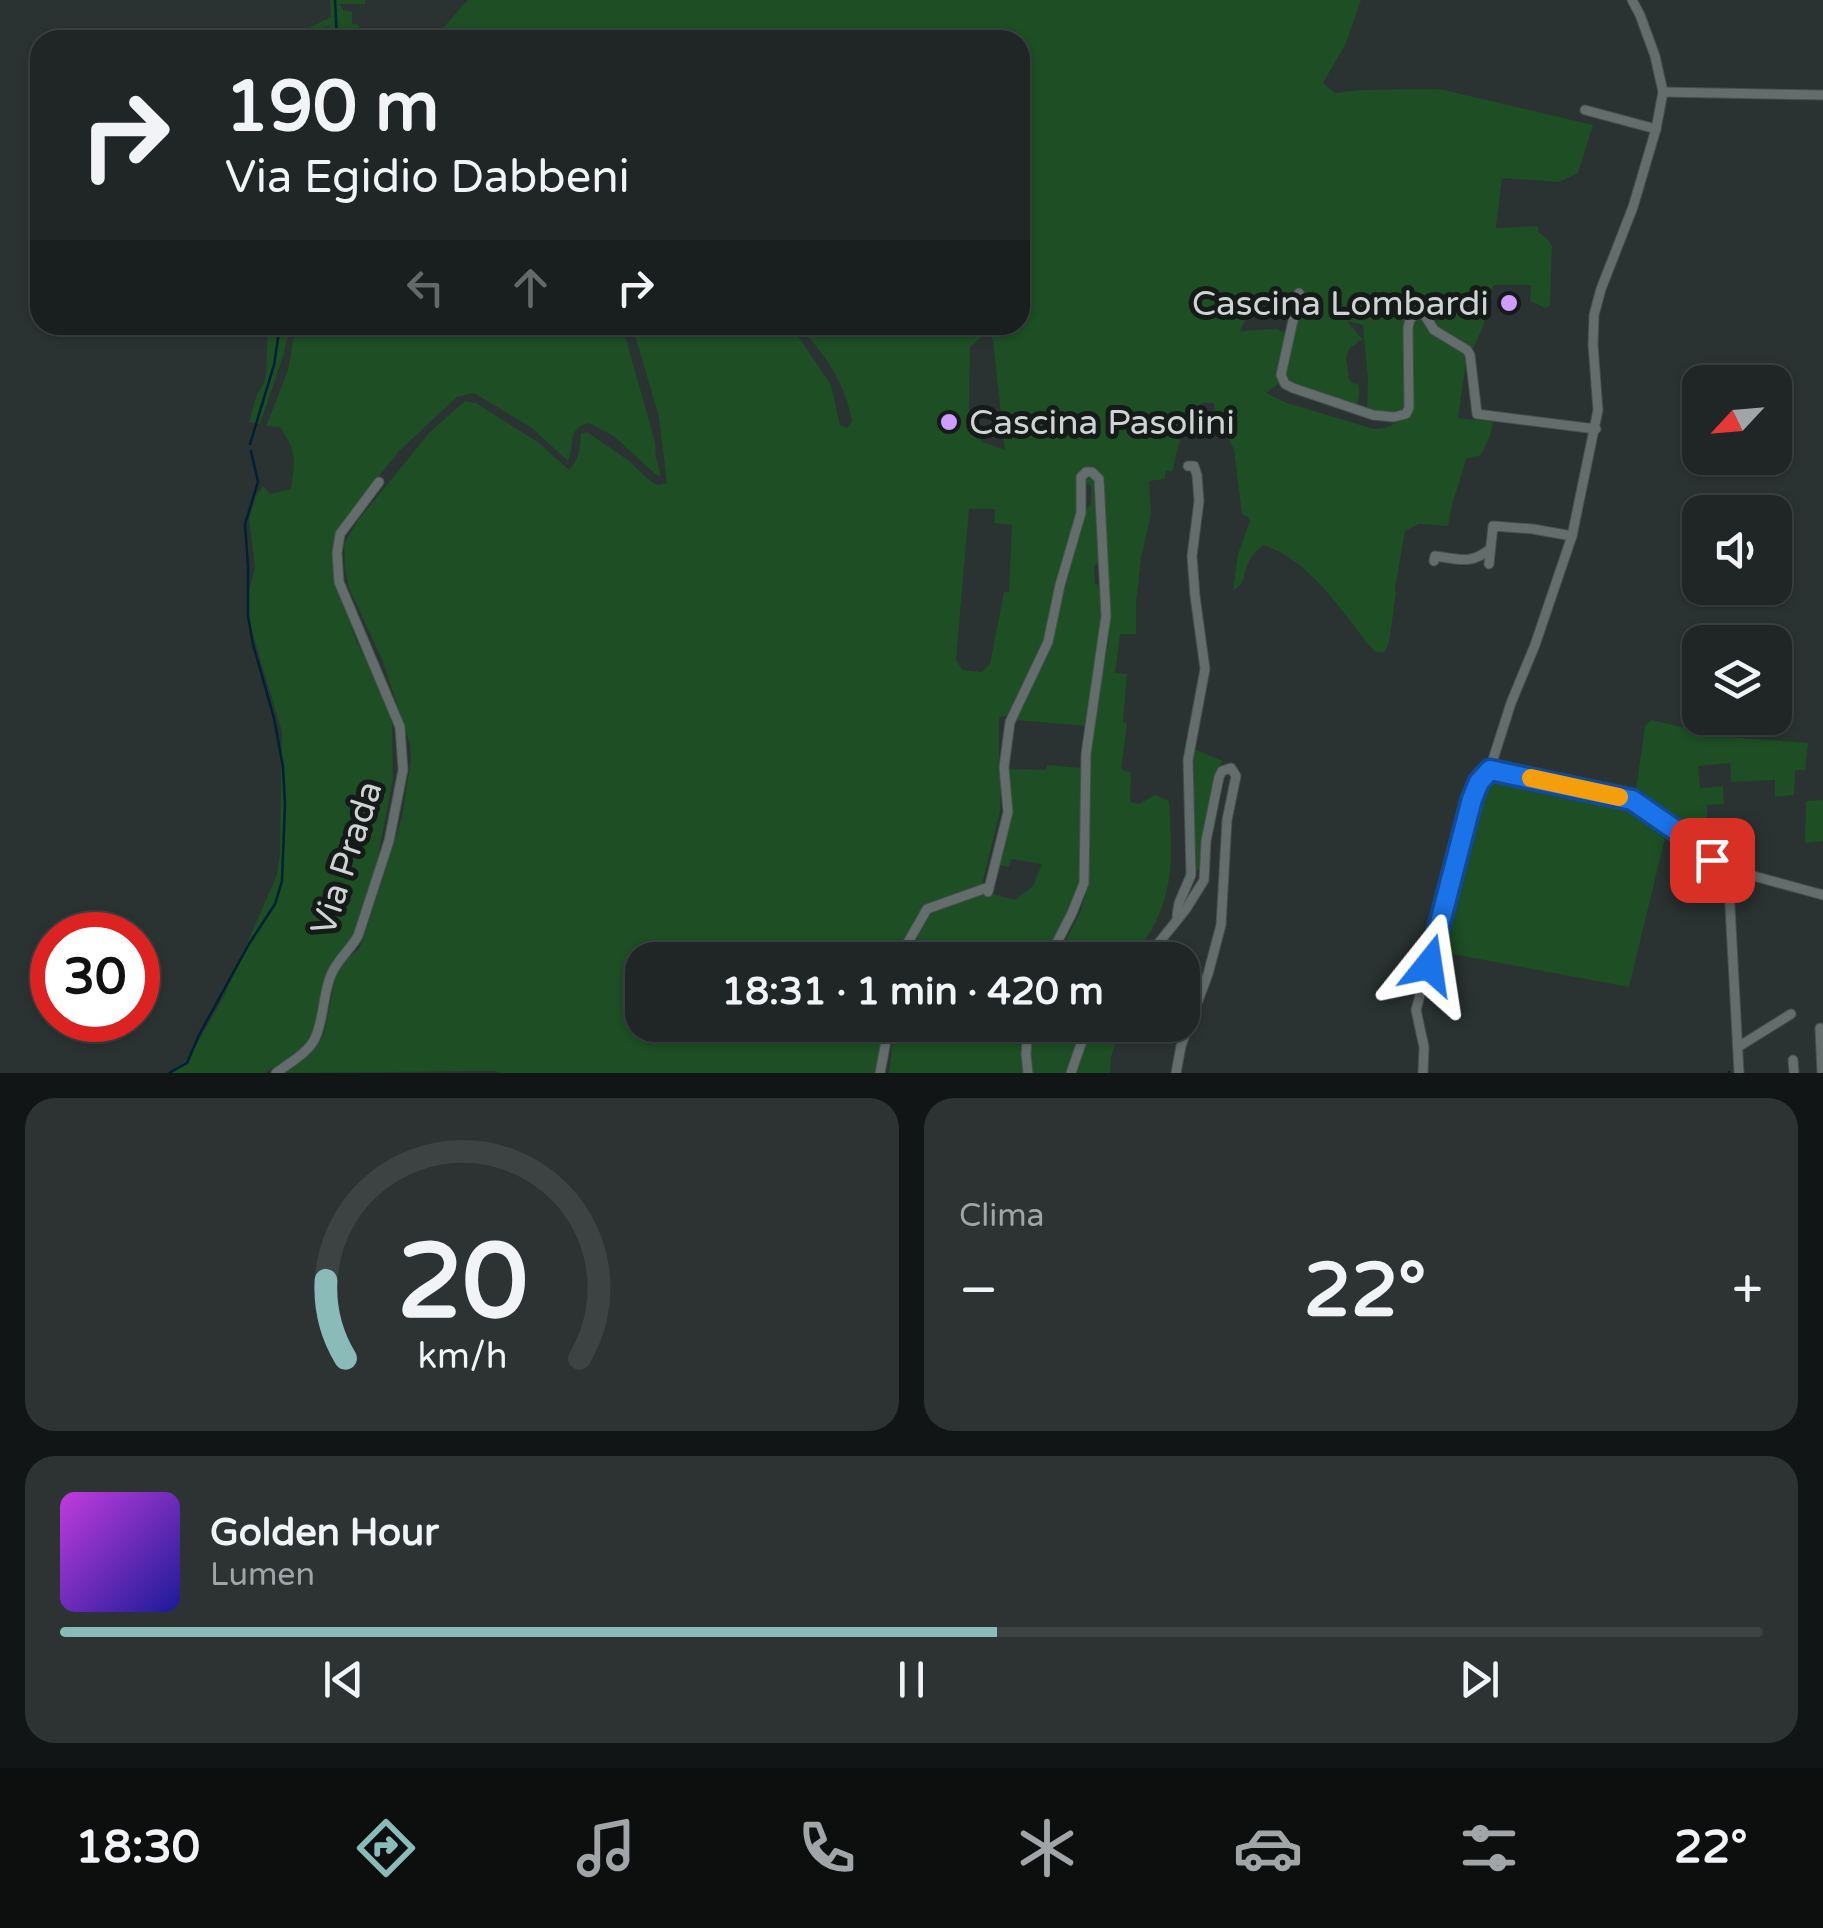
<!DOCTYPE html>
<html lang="it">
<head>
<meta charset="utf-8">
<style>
	:root { --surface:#202626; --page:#2d3232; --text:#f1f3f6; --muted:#a2a5a7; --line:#3d4343; --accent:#8bbbb9 }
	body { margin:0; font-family:"Varela Round",sans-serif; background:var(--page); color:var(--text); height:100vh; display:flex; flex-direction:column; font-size:38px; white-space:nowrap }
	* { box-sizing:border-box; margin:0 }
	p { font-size:32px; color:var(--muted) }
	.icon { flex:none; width:55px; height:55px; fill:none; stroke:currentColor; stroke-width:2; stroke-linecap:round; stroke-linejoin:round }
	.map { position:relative; height:1073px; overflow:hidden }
	.side { display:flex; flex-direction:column; gap:25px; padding:25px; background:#121515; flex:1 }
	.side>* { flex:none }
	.top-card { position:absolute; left:30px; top:30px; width:1000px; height:305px; border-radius:30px; box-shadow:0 2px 8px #0004,0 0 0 2px var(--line); background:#202626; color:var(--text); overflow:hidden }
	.needle { width:65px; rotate:244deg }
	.tools { position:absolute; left:1682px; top:365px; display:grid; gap:20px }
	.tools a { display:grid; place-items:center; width:110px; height:110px; border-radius:20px; background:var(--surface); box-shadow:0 2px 8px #0004,0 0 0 2px var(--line); font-size:50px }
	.speed { position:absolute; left:30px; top:912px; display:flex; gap:20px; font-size:50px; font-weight:700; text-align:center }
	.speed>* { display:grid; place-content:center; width:130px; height:130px; border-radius:50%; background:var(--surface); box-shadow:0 2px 8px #0004,0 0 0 2px var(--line); line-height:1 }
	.speed .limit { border:15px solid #d22; background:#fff; color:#111 }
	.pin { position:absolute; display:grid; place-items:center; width:85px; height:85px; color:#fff; margin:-42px; border-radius:20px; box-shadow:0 5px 15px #0006 }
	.me { position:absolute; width:110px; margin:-55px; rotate:15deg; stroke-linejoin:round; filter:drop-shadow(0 0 8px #0008) }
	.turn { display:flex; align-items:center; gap:35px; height:210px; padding:0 30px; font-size:45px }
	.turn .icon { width:130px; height:130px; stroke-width:2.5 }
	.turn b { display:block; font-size:70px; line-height:85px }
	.lanes { display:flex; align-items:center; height:95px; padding:0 30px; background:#0003; justify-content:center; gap:50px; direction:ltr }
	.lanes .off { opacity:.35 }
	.big { font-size:75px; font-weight:700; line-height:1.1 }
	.side .card { flex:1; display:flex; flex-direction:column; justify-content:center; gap:15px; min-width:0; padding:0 35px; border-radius:30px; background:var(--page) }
	.side .dial { align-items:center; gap:0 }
	.dial svg { height:260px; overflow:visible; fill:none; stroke:var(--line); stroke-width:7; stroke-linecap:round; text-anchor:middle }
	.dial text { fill:var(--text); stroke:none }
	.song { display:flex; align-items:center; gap:30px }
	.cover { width:120px; height:120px; border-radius:15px; background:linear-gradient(135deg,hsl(290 70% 55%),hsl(240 70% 35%)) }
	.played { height:10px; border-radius:5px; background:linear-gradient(90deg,var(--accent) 55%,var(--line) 55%) }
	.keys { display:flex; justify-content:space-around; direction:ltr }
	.heat { display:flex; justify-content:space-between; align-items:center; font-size:55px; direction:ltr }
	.side .tiles { flex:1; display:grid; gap:25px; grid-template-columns:1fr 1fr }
	.card:last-child { grid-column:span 2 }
	.trip { position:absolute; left:625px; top:942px; width:575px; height:100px; border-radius:30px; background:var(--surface); box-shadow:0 2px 8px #0004,0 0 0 2px var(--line); font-weight:700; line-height:100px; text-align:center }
	.tabs { display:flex; height:160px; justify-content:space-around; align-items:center; background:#0d0f0f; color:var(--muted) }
	.tabs .icon { width:70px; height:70px }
	.tabs .on { color:var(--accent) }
	.tabs b { font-size:45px; color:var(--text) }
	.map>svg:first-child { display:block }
</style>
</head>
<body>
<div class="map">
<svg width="1823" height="1073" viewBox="0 0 1823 1073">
	<rect width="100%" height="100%" fill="#2a3332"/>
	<g fill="#1d4e24" fill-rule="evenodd">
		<polygon points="330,0 365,0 365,4 339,4 343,10 352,12 352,24 359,25 359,31 352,32 346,40 329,40 329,26 294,39 294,35 331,17"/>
		<path d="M468,0H1361L1346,43L1323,83L1335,93L1362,90L1439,89L1593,125L1578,173L1559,182L1502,178L1496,228L1538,226V231L1548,240L1552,246L1550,306L1545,308L1530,301L1531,285H1495L1488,291L1484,324L1472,351C1454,335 1430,334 1425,307L1406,316V408C1394,415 1381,414 1367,410L1368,379L1363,325L1347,321L1362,339L1349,349L1346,357L1349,378L1351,382L1359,385V397L1356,406L1300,388L1285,379L1283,372L1293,330L1288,329C1288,313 1293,299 1278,290C1257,295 1249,312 1240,331L1277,329L1287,334L1278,375L1281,382L1266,393L1287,403L1374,429L1385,428L1411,416C1411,401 1407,330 1414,320C1416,318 1419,317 1421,316C1434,338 1452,338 1467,355L1458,418L1493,422L1490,436L1481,455L1466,459C1460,482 1451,503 1448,526L1419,524L1405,531L1395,588L1396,593L1389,642L1384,653L1374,651C1343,614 1311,560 1263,545C1257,550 1251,556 1248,564C1242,576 1246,584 1233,590L1238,554L1250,521L1248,517L1242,514L1234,449L1217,420L1214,403H1202C1184,419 1177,448 1173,471H1166L1165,479L1149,481L1151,514L1141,558L1136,604V634H1120L1115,673L1127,674L1123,722L1127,724L1121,769L1131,773L1130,802L1139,804L1155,795L1169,801C1173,866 1175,907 1130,960H1056L1080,913L1089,882L1090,767L1096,711L1109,638V585L1103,495L1105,480L1093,466L1085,469L1079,475L1078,519L1064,558L1053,607L1040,648L1008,716L999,717V760L1002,764L1000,811L982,885L958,898L925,908L899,951L896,960H642V1025H885L876,1073H501L493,1071L284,1073C300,1063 316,1051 324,1034L338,966L358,950L362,943L402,817L411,759L410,744L383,662L349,588L345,568L344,544L359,519L430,432L465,401L476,403L539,443L569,470C579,460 580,448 581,434L587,432L628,460L650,481L658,485L667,483L659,417L632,325H779L800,339L831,385L840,425L847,428L852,422C846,384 824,353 798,325H973V335L985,330L1004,337L1006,325H1020V40H432ZM984,335L991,337L993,341L1005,450L982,442L969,414L970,347ZM969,509H995L994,523L1012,525L1009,592H1004L990,664L982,672L962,670L956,659Z"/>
		<polygon points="268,325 290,325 284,353 260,424 249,422 257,394 263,385 266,375"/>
		<path d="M296,325H622L655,442L656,458L661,476L656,475L615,437L589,423C567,427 575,445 568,461L532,428L474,393L457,397L399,451L350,512L335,537L338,588L357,643L370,665L388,707L392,724L393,779L378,856L354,937L325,982L310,1041L289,1058L265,1073H170L187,1061L224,996L277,875L280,852L282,732L248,618V595L255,567L249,519L256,496L263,486L270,494L291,489C295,460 297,452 280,427L266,426L288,370Z"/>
		<polygon points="1090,477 1093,478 1096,489 1100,564 1094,565 1095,584 1101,585 1103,617 1086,726 1015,720 1047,655 1063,586 1086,508 1091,505 1091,486 1085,483 1087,478"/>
		<polygon points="1651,720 1727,737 1808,743 1805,770 1795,770 1794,795 1775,797 1775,780 1731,782 1730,763 1698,766 1700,788 1723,786 1724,804 1707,805 1707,826 1678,827 1635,798 1645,726"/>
		<polygon points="1194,749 1223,761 1217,770 1200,868 1197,872 1194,870"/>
		<polygon points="1047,765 1082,768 1082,881 1045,960 907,960 930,910 958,903 985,892 1015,900 1033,886 1042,864 1011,859 1009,867 999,865 1013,812 1009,769 1046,770"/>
		<polygon points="1498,776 1627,802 1667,830 1629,987 1436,951 1481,783 1487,779"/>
		<polygon points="1823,800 1823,841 1805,843 1806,801"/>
		<polygon points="895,1025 1025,1025 1025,1073 889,1073"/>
		<polygon points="1033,1025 1087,1025 1068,1073 1033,1073 1031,1056"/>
		<polygon points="1096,1025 1121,1025 1111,1057 1110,1073 1074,1073 1081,1049"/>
	</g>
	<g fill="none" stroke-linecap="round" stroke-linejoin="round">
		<g stroke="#002135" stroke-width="2.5">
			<polyline points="335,0 337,40"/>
			<polyline points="250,444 274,365 280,325"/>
			<polyline points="169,1073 187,1063 199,1035 249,944 275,904 282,881 285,804 283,767 274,718 253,644 248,616 248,566 245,524 258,482 251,451"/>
			<polyline points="1729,1073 1729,1072"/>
		</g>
		<defs>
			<g id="minor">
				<polyline points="1663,92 1823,95"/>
				<polyline points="1585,110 1656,129"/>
				<polyline points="1299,293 1281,375 1285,384 1293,388 1373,415 1394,417 1406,414 1409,408 1408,328 1410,319 1416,314 1424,314 1434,330 1467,350 1470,355 1477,414 1596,429"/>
				<path d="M1434,561L1435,556C1459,559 1471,565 1490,549"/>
				<polyline points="1489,564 1493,526 1533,529 1572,536"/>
				<polyline points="1490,769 1632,800 1685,836 1712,860 1728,869 1823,895"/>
				<polyline points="1728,869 1739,1073"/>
				<polyline points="988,892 1008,812 1004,767 1010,722 1048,642 1060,585 1081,513 1081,477 1086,472 1092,472 1099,479 1106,616 1086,754 1084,883 1072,913 1048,960"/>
				<polyline points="1177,916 1179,903 1191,875 1188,760 1205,669 1195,596 1192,556 1199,501 1197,475 1194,466 1188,466"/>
				<polyline points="902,960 907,944 927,909 989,887"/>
				<polyline points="1145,960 1186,909 1204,880 1206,841 1219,777 1222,771 1231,768 1236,776 1227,820 1221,925 1208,974 1181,1046 1176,1073"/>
				<polyline points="1028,1025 1026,1054 1028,1073"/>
				<polyline points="1820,1028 1822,1073"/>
				<polyline points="1738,1047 1791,1014"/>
				<polyline points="1793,1060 1794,1073"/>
				<path d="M276,1073C289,1063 310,1052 316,1036C324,1017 323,994 331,975C337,960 350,950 358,936L389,841L403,770L400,727L339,582L337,553L340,534L379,482"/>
				<polyline points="880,1073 889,1025"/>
				<polyline points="1071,1073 1083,1038 1092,1025"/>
				<polyline points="1423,1073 1424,1047 1416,1010 1472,799 1479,781 1490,769 1511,703 1535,645 1572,536 1598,410 1593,345 1594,315 1601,289 1633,207 1656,129 1663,92 1655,56 1640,15 1632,0"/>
			</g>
		</defs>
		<use href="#minor" stroke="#474e4e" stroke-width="11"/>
		<use href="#minor" stroke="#636d6c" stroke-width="9"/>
	</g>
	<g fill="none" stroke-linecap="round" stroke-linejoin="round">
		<defs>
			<polyline id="route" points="1429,965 1472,799 1479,782 1490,770 1632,800 1684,836 1712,860"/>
		</defs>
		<use href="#route" stroke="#114b97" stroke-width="25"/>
		<use href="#route" stroke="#1a73e8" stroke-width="18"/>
		<polyline stroke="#f59e0b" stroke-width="18" points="1531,778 1619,797"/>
	</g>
	<g fill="#d09dff" stroke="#161a19" stroke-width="4">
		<circle cx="1509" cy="303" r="10"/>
		<circle cx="949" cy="422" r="10"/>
	</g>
	<g text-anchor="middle" stroke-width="10" stroke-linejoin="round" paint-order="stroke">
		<g font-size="35" fill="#ced3d3" stroke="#161a19" text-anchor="end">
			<text x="1489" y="315">Cascina Lombardi</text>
			<text x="969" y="434" text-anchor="start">Cascina Pasolini</text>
		</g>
		<g font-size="35" fill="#ced3d3" stroke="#161a19">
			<text transform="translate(346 858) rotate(-72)" y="12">Via Prada</text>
		</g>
	</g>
</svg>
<div class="tools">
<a><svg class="needle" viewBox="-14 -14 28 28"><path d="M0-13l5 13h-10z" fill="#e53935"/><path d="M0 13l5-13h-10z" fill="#a2a5a7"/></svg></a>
<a><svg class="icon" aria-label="sound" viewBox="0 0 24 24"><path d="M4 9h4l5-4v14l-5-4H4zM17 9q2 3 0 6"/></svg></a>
<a><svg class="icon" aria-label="layers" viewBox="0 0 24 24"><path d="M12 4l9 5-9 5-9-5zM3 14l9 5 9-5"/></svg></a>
</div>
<div class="speed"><div class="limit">30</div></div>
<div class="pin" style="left:1712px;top:860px;background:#d93025"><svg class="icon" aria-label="arrive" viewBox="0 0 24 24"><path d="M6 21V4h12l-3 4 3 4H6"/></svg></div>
<svg class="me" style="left:1429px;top:965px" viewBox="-20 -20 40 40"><path d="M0-17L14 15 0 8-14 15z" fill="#1a73e8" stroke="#fff" stroke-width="4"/></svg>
<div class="trip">18:31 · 1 min · 420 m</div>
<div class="top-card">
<div class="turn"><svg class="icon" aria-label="right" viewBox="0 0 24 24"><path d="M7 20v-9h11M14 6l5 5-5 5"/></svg><div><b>190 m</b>Via Egidio Dabbeni</div></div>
<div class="lanes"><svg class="icon off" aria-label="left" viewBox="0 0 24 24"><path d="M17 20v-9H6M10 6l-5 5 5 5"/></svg><svg class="icon off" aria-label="ahead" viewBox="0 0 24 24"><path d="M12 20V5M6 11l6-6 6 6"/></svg><svg class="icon" aria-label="right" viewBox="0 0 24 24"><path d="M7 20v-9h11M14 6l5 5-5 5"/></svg></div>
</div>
</div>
<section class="side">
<div class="tiles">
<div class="card dial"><svg viewBox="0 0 100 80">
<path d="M14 69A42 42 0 1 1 86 69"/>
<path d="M14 69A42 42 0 0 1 8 45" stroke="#8bbbb9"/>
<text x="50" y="56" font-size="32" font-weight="700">20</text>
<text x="50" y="72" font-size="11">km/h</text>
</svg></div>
<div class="card"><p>Clima</p>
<div class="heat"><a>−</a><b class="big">22°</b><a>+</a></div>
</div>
<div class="card">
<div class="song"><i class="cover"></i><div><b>Golden Hour</b><p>Lumen</p></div></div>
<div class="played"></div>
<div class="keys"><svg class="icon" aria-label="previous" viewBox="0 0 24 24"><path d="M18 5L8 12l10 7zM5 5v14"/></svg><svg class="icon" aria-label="pause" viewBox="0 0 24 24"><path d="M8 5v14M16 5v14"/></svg><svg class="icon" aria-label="next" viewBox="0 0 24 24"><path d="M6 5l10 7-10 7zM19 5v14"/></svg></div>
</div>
</div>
</section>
<nav class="tabs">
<b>18:30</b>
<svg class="icon on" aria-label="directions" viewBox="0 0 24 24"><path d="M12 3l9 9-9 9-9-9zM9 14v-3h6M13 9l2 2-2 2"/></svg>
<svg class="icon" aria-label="music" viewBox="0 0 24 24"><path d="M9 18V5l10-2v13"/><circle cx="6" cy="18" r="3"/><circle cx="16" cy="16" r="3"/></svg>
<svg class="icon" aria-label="phone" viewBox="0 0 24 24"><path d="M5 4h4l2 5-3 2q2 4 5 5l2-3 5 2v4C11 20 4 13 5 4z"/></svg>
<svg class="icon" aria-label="climate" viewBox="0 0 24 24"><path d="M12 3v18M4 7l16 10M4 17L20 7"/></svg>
<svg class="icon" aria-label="car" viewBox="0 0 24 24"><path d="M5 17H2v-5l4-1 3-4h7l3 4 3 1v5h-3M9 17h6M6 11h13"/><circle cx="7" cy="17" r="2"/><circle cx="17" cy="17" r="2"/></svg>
<svg class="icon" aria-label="filters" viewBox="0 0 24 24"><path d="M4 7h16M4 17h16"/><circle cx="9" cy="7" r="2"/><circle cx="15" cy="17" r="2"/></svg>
<b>22°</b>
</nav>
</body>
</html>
